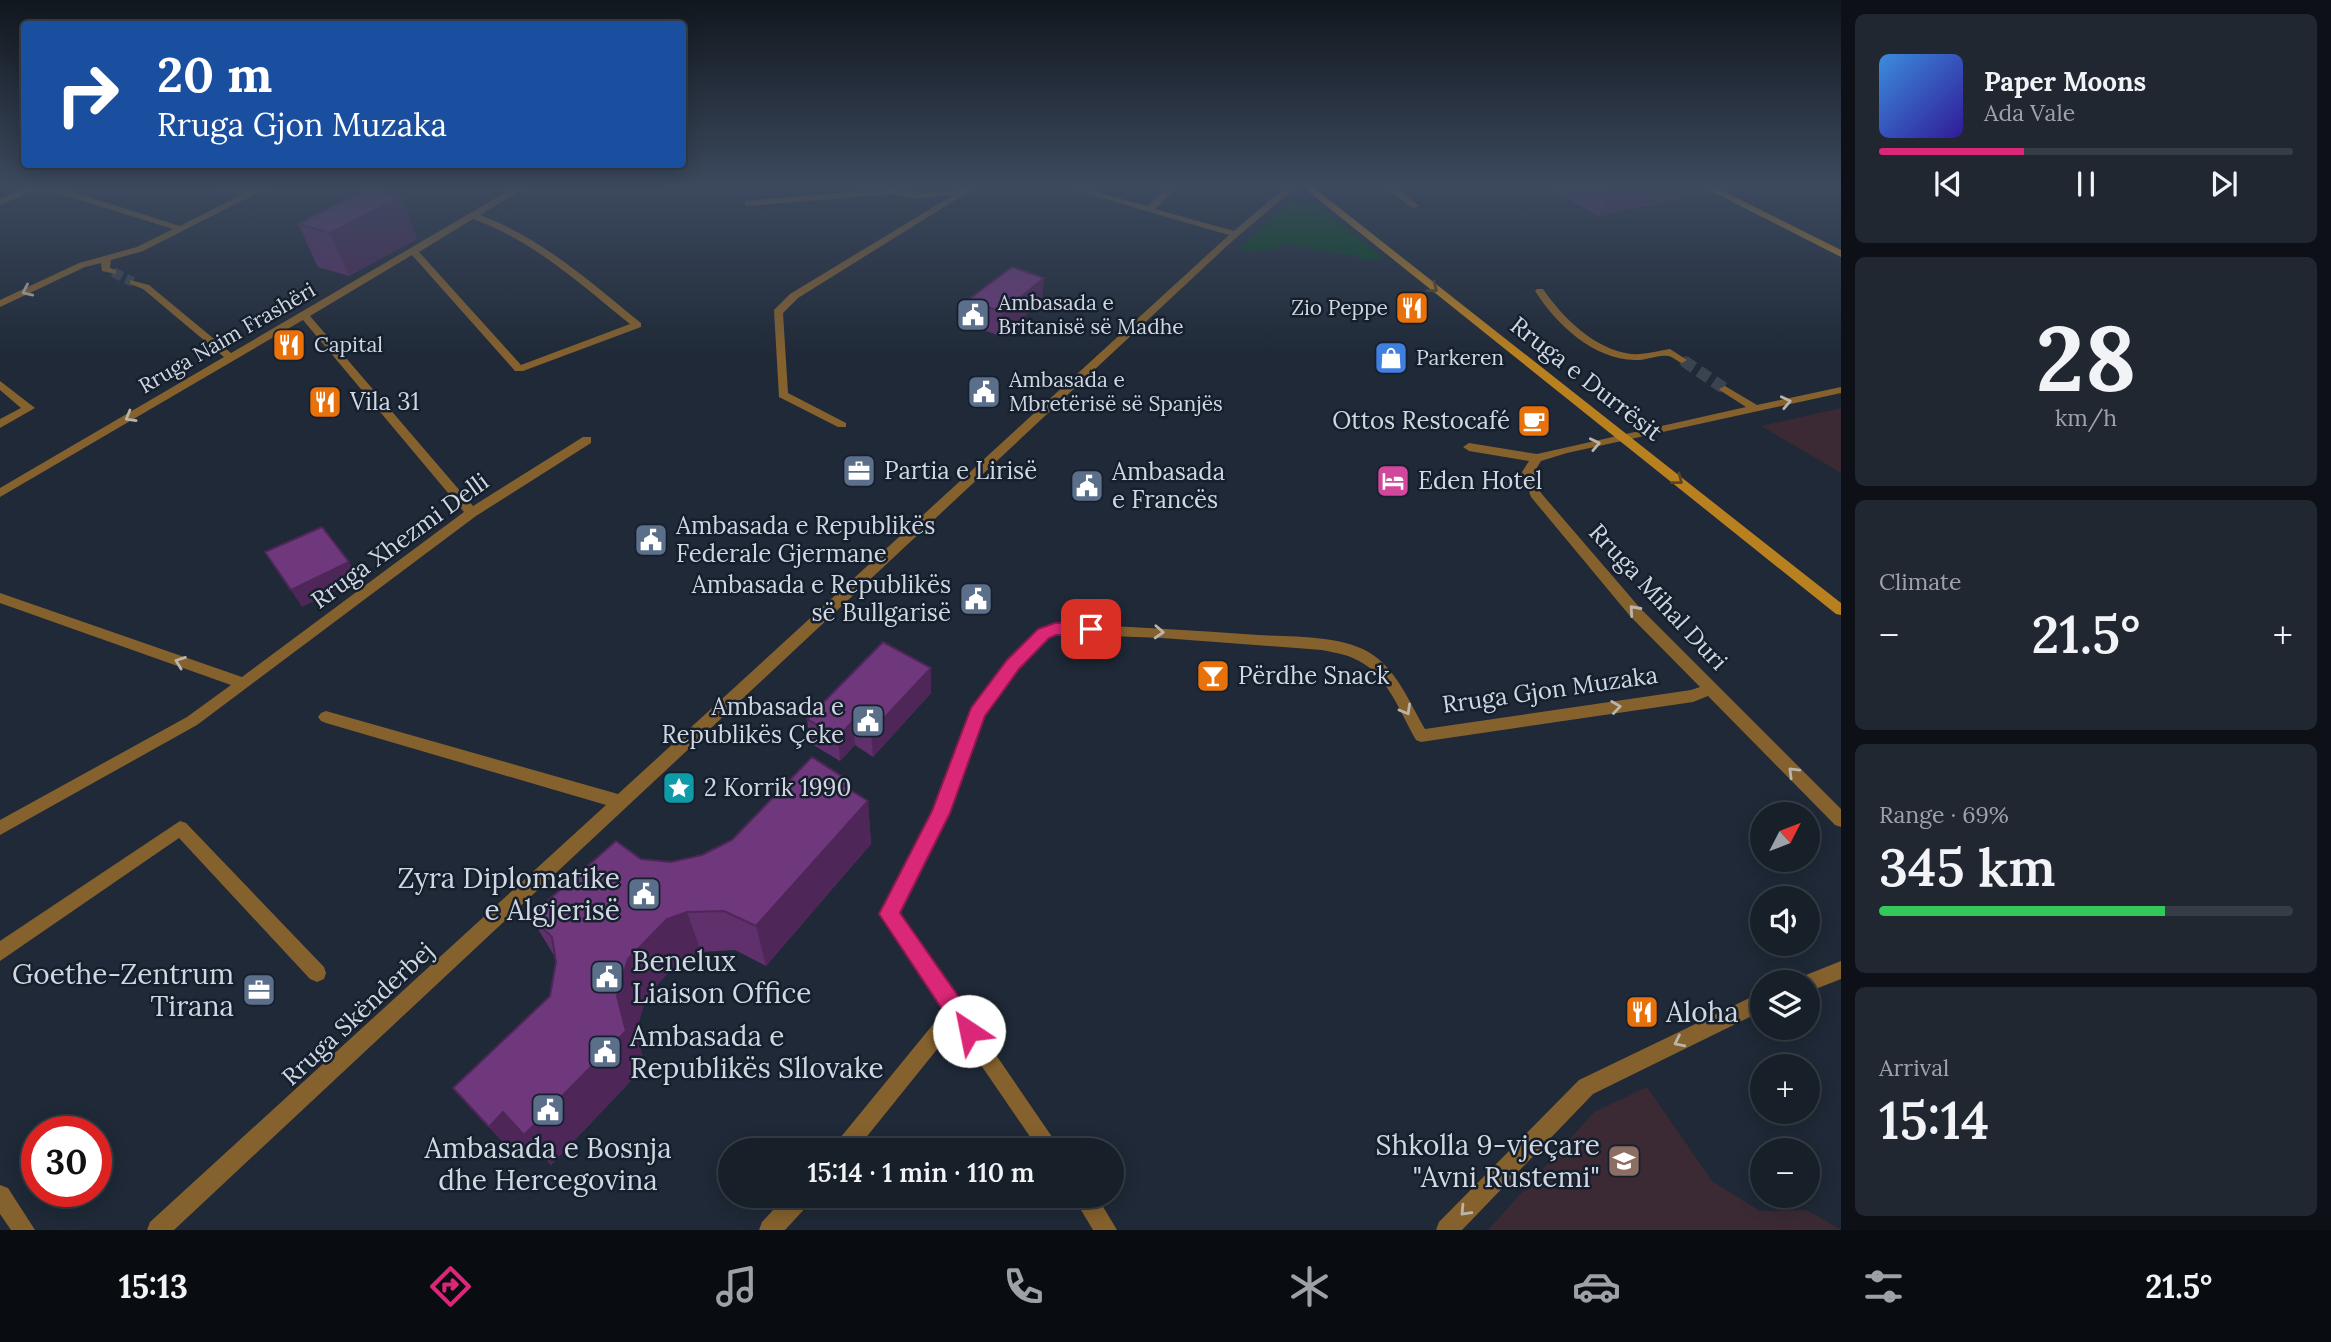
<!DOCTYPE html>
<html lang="en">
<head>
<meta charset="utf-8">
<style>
	:root { --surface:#171f29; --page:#202731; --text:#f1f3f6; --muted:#9ea2a8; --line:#363d46; --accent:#db2777 }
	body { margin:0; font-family:Lora,serif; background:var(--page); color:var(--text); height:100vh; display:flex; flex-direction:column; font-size:26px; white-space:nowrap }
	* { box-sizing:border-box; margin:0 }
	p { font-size:23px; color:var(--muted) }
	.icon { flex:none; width:38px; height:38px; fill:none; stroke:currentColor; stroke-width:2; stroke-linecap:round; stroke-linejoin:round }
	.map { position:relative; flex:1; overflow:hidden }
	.side { display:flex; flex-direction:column; gap:14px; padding:14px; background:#0d1117; width:490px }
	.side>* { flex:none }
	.top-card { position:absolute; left:21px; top:21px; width:665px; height:147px; border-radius:7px; box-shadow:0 4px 18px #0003,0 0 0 2px var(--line); background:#1a4fa0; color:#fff; overflow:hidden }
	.needle { width:46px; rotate:48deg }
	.fabs { position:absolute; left:1750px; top:802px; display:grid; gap:14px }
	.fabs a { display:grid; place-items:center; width:70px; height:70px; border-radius:50%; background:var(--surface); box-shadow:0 4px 18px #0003,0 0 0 2px var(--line); font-size:35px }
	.speed { position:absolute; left:21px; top:1116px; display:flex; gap:14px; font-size:35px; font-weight:700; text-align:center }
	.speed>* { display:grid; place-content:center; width:91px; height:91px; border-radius:50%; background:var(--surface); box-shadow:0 4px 18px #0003,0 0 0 2px var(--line); line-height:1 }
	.speed .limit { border:10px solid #d22; background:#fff; color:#111 }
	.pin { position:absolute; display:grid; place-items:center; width:60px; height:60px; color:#fff; margin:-30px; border-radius:14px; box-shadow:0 4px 10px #0006 }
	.me { position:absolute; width:77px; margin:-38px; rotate:326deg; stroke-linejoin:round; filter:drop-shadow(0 0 5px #0008) }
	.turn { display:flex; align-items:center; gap:24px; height:147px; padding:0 21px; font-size:32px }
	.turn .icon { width:91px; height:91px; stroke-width:2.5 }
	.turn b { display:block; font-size:49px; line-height:60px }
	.big { font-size:52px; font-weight:600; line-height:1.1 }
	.side .card { flex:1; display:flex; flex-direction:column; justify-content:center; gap:10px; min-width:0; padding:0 24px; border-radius:10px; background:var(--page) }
	.side .dial { align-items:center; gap:0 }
	.dial b { font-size:91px; line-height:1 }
	.song { display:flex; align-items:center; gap:21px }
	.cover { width:84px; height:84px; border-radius:10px; background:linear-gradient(135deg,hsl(210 70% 55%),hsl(250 70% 35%)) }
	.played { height:7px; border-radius:4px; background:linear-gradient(90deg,var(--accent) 35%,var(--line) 35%) }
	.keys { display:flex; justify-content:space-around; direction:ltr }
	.heat { display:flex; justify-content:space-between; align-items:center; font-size:38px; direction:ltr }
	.charge { height:10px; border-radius:5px; background:linear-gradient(90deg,#34c759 69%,var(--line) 0) }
	.trip { position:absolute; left:718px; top:1138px; width:406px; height:70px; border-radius:35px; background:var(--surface); box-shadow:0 4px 18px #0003,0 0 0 2px var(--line); font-weight:600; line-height:70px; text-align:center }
	.tabs { display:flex; height:112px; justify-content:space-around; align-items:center; background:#090c10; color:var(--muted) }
	.tabs .icon { width:49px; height:49px }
	.tabs .selected { color:var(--accent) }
	.tabs b { font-size:32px; color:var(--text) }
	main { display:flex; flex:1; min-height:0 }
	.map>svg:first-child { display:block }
</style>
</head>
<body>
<main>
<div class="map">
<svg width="1841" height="1230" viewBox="0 0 1841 1230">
	<rect width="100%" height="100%" fill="#1f2937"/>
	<g fill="#3b2a34">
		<polygon points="1841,408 1841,473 1761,426"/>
		<polygon points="1647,1087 1712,1181 1760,1211 1807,1210 1841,1230 1488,1230 1594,1112"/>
	</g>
	<polygon fill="#004616" points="1290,201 1318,205 1385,260 1359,260 1357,256 1279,243 1278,248 1251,252 1240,248"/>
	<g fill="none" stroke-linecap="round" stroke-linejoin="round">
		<g stroke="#3a4350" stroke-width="10" stroke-dasharray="10 4.5" stroke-linecap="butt">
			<polyline points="113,272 133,282"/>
			<polyline points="1682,360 1687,363"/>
		</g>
		<polyline stroke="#3a4350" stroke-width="12" stroke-dasharray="12 6" stroke-linecap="butt" points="1684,361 1725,389"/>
		<g fill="#85612d" fill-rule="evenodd">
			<polygon points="34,184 48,184 180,226 241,195 207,184 222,184 248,192 263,184 275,184 143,251 111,260 110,268 116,270 116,274 102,271 101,263 85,267 0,307 0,300 79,263 137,247 173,229 41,188 0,205 0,199"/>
			<path d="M520,184H531L480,215C542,238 590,282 641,323V327L523,371H515L412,255L310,316L473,506L583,437H591V443L476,516L197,725L0,835V820L187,717L231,685L0,603V593L242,677L464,512L303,320L0,497V488L224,357L143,289L130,284V280L149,285L231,353ZM473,219C534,241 580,284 630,324L521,365L419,252Z"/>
			<path d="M970,184H981L798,298L783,313L788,393L846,423V427H838L779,397L774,310L790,294L955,194L919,199L892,194L748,206L745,205V201L893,188C914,194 952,196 970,184Z"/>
			<polygon points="1053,184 1068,184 1147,206 1171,184 1181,184 1155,209 1234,231 1284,188 1298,184 1314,184 1290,192 1229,244 174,1230 147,1230 150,1222 606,805 326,723 321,721 318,717 321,713 326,711 618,794 1229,235"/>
			<polygon points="1382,184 1392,184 1419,206 1412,208"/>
			<path d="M1537,289H1543C1563,318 1594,349 1631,354C1644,355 1657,351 1670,349L1687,360L1682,363C1678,362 1672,356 1668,356C1658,354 1645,361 1635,360C1593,359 1557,325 1535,291Z"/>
			<polygon points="0,381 35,408 0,428 0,419 21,408 0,390"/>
			<path d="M1725,386L1757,405L1841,387V393L1567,453L1541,461L1534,472L1541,493L1640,608L1841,809V827L1835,825L1708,696L1693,702L1421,742L1416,740C1401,714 1387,675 1359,661C1347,654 1335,653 1322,650L1162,638L1057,634L1049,638L1018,669L984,715L949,812L899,913L1061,1150H1039L955,1027L856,1150H833L836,1143L944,1011L880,914L933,811L972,709L1008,661L1039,630L1055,624C1123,626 1191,630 1258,635C1292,637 1345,635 1373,655C1398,672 1410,704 1425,729L1691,690L1700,687L1630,616L1531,497L1522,472L1529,461L1469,451L1463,447L1469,443L1537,454L1746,407L1721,391L1719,389Z"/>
			<polygon points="180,821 186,823 324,967 326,973 324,979 317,982 310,979 179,838 0,961 0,941"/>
			<polygon points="1841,961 1841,979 1808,992 1808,982 1799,982 1801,977"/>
			<polygon points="1762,992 1762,1011 1593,1094 1462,1230 1436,1230 1439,1222 1579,1080"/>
			<polygon points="0,1185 8,1188 35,1230 11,1230 0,1214"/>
			<polygon points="787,1195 813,1195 810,1203 785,1230 759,1230 762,1222"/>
			<polygon points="1072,1195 1096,1195 1117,1230 1093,1230"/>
		</g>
		<g fill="#b98020" fill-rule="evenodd">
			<polygon points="1299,184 1309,184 1841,603 1841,615 1836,614"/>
			<polygon points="1697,184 1709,184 1841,250 1841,257"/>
		</g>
	</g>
	<g fill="#5f306c">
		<polygon points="1543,185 1706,185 1700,195 1598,216"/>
		<polygon points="401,197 417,239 349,276 318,267 298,224"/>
		<polygon points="968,300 1042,302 1000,336 967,324"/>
		<polygon points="931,668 931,693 873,757 855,745 840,761 810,743 807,719"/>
		<polygon points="849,781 850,790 868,801 871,844 766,966 735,950 701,952 682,958 646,997 636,1032 645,1066 551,1165 532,1144 518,1158 489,1127 550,996 556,962 555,957 530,916 641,859 671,862 702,855"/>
	</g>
	<g fill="#4e2758">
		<polygon points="1613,185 1706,185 1700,195 1598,216"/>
		<polygon points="401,197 417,239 349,276 330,233"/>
		<polygon points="1044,278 1042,302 1000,336 1002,312"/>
		<polygon points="349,562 359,579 302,607 291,590"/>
		<polygon points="931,668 931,693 873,757 871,732"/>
		<polygon points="853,721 855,745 840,761 838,737"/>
		<polygon points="849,781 852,818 868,801 871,844 766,966 756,926 844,786"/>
		<polygon points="687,912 701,952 682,958 646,997 636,1032 645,1066 551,1165 524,1135 617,996 628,959 667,919"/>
		<polygon points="503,1112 532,1144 518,1158 489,1127"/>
	</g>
	<g fill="#6f387d" stroke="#4e2758" stroke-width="2">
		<polygon points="368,188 401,197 330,233 298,224"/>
		<polygon points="1012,267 1044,278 1002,312 968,300"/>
		<polygon points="322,527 349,562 291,590 265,552"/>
		<polygon points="883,642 931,668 871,732 853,721 838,737 807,719"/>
		<polygon points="812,757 849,781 844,786 868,801 756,926 724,911 687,912 667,919 628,959 617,996 626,1031 524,1135 503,1112 489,1127 453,1088 550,996 556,962 552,937 530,916 616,841 641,859 671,862 702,855 732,840"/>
	</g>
	<defs><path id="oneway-chevron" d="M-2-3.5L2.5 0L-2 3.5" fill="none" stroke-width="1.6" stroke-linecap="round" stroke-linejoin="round" transform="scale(1.75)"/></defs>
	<g stroke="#574628">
		<use href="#oneway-chevron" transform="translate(1433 288) rotate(38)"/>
		<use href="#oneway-chevron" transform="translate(1678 480) rotate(38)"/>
	</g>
	<g stroke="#bab4aa">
		<use href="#oneway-chevron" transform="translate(27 291) rotate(155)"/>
		<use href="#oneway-chevron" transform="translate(1786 402) rotate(-12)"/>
		<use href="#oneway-chevron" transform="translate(130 417) rotate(150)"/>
		<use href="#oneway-chevron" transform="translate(1595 444) rotate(-12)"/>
		<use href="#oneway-chevron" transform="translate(1634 610) rotate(-132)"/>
		<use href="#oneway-chevron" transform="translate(1159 632) rotate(3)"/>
		<use href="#oneway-chevron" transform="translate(180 662) rotate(-160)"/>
		<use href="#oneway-chevron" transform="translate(1616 707) rotate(-8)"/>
		<use href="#oneway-chevron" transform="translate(1406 710) rotate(60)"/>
		<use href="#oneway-chevron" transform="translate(1793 772) rotate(-135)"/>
		<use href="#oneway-chevron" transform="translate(1679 1042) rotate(154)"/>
		<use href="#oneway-chevron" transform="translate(1465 1211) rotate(133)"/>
	</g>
	<linearGradient id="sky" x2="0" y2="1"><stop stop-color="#11171e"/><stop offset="0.52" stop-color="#3c495e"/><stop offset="1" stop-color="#3c495e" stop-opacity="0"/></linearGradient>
	<rect width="1841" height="357" fill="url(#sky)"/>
	<polygon fill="#db2777" stroke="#8e194d" stroke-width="2" points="1055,623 1091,623 1099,629 1091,635 1056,635 1049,638 1019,669 985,716 950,813 900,913 977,1023 980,1031 977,1039 969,1042 962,1039 879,914 932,811 971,708 1007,660 1038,629"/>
	<defs>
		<symbol id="restaurant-square" viewBox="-11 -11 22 22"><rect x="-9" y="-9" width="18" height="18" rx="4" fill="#e8710a" stroke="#151f2d"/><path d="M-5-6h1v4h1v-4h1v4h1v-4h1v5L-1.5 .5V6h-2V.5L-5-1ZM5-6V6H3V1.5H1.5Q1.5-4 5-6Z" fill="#fff"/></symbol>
		<symbol id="civic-square" viewBox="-11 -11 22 22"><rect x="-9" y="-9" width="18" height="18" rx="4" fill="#5c6f8a" stroke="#151f2d"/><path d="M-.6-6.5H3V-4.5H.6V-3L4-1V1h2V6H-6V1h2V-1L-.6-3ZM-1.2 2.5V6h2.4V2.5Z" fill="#fff"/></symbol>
		<symbol id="shop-square" viewBox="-11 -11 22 22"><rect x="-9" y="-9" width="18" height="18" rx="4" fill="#3f7fe0" stroke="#151f2d"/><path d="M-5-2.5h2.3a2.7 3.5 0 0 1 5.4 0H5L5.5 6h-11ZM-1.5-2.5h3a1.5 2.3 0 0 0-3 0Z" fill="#fff"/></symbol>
		<symbol id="cafe-square" viewBox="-11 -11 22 22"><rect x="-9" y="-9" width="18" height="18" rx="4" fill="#e8710a" stroke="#151f2d"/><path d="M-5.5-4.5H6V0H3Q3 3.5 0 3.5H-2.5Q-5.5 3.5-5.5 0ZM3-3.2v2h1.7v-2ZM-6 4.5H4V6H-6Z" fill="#fff"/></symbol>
		<symbol id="office-square" viewBox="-11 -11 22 22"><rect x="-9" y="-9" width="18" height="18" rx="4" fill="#5c6f8a" stroke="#151f2d"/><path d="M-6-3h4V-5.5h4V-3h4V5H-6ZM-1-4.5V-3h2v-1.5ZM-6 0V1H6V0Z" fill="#fff"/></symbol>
		<symbol id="hotel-square" viewBox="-11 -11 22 22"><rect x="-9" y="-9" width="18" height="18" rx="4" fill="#d1479c" stroke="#151f2d"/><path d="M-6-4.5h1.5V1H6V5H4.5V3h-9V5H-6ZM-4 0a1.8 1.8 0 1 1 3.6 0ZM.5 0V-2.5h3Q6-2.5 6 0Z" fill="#fff"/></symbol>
		<symbol id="bar-square" viewBox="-11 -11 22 22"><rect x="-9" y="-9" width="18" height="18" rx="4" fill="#e8710a" stroke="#151f2d"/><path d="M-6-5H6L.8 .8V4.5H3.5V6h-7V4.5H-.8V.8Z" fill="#fff"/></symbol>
		<symbol id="sight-square" viewBox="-11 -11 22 22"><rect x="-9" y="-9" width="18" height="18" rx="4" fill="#0f9aa8" stroke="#151f2d"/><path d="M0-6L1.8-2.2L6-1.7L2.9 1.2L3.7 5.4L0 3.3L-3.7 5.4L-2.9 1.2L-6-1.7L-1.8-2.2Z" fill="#fff"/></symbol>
		<symbol id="school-square" viewBox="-11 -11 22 22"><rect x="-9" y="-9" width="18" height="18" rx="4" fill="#8d6e63" stroke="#151f2d"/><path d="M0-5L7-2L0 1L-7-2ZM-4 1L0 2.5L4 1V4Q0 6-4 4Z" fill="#fff"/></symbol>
	</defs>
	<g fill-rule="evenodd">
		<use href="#restaurant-square" x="1393" y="289" width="38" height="38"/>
		<use href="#civic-square" x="954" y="296" width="38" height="38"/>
		<use href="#restaurant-square" x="270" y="326" width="38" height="38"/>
		<use href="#shop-square" x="1372" y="339" width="38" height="38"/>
		<use href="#civic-square" x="965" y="373" width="38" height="38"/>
		<use href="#restaurant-square" x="306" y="383" width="38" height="38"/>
		<use href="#cafe-square" x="1515" y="402" width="38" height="38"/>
		<use href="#office-square" x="840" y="452" width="38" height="38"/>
		<use href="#hotel-square" x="1374" y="462" width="38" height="38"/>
		<use href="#civic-square" x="1068" y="467" width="38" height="38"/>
		<use href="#civic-square" x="632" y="521" width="38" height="38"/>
		<use href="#civic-square" x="957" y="580" width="38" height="38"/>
		<use href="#bar-square" x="1194" y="657" width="38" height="38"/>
		<use href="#civic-square" x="849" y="702" width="38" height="38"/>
		<use href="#sight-square" x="660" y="769" width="38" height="38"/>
		<use href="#civic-square" x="625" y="875" width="38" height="38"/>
		<use href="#civic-square" x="588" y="958" width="38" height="38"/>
		<use href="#office-square" x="240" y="971" width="38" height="38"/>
		<use href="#restaurant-square" x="1623" y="993" width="38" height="38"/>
		<use href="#civic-square" x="586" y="1033" width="38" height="38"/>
		<use href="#civic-square" x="529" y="1091" width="38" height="38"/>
		<use href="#school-square" x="1605" y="1142" width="38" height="38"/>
	</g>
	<g text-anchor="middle" stroke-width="5" stroke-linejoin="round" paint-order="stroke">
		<g font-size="21" fill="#d0d7e0" stroke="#151f2d" text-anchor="start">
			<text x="998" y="310">Ambasada e<tspan x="998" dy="24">Britanisë së Madhe</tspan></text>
			<text x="1388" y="315" text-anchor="end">Zio Peppe</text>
			<text x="314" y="352">Capital</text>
			<text x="1416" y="365">Parkeren</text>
			<text x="1009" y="387">Ambasada e<tspan x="1009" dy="24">Mbretërisë së Spanjës</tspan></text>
		</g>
		<g font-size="21" fill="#d0d7e0" stroke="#151f2d">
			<text transform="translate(227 338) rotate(-30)" y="7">Rruga Naim Frashëri</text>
		</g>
		<g font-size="24" fill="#d0d7e0" stroke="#151f2d">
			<text transform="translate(1586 379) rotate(38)" y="8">Rruga e Durrësit</text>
			<text transform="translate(400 541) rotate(-36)" y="8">Rruga Xhezmi Delli</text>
			<text transform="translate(1658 597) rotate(47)" y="8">Rruga Mihal Duri</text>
			<text transform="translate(1550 690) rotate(-8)" y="8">Rruga Gjon Muzaka</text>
			<text transform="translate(358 1014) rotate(-43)" y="8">Rruga Skënderbej</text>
		</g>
		<g font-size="24" fill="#d0d7e0" stroke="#151f2d" text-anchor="start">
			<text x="350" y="410">Vila 31</text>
			<text x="1510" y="429" text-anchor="end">Ottos Restocafé</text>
			<text x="884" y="479">Partia e Lirisë</text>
			<text x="1112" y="480">Ambasada<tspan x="1112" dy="28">e Francës</tspan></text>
			<text x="1418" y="489">Eden Hotel</text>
			<text x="676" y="534">Ambasada e Republikës<tspan x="676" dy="28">Federale Gjermane</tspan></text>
			<text x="951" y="593" text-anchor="end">Ambasada e Republikës<tspan x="951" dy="28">së Bullgarisë</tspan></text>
			<text x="1238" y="684">Përdhe Snack</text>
			<text x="844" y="715" text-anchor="end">Ambasada e<tspan x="844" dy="28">Republikës Çeke</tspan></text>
			<text x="704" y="796">2 Korrik 1990</text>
		</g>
		<g font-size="28" fill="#d0d7e0" stroke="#151f2d" text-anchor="end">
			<text x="620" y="888">Zyra Diplomatike<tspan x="620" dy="32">e Algjerisë</tspan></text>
			<text x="632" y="971" text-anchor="start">Benelux<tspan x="632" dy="32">Liaison Office</tspan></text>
			<text x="234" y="984">Goethe-Zentrum<tspan x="234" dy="32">Tirana</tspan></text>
			<text x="1666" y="1022" text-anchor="start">Aloha</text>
			<text x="630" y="1046" text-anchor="start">Ambasada e<tspan x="630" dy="32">Republikës Sllovake</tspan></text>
			<text x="1600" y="1155">Shkolla 9-vjeçare<tspan x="1600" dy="32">"Avni Rustemi"</tspan></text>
			<text x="548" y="1158" text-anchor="middle">Ambasada e Bosnja<tspan x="548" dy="32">dhe Hercegovina</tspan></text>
		</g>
	</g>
</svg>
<div class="fabs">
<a><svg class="needle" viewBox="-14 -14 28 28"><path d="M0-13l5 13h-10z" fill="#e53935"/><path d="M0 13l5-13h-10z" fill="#9ea2a8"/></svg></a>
<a><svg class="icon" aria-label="sound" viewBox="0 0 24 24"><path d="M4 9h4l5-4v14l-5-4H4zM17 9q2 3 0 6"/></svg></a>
<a><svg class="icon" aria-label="layers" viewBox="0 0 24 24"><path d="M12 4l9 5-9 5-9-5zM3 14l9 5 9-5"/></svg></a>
<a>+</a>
<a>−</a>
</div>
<div class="speed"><div class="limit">30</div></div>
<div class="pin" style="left:1091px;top:629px;background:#d93025"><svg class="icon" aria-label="arrive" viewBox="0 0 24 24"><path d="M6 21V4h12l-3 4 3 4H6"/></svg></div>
<svg class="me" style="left:969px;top:1031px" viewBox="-20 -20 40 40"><circle r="19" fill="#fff"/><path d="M0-13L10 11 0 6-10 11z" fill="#db2777"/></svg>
<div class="trip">15:14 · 1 min · 110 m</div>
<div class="top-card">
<div class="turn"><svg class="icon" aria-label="right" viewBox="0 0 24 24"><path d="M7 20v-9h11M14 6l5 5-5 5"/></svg><div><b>20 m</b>Rruga Gjon Muzaka</div></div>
</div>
</div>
<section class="side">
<div class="card">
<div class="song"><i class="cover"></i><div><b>Paper Moons</b><p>Ada Vale</p></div></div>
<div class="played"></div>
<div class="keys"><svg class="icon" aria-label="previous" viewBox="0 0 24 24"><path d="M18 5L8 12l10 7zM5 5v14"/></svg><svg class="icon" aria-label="pause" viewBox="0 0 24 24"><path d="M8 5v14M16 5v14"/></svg><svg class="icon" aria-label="next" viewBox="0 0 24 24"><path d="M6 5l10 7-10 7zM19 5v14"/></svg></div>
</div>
<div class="card dial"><b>28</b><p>km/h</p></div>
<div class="card"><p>Climate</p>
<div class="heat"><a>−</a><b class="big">21.5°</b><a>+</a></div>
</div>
<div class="card"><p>Range · 69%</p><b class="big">345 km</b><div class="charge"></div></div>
<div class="card"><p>Arrival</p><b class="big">15:14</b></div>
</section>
</main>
<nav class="tabs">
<b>15:13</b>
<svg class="icon selected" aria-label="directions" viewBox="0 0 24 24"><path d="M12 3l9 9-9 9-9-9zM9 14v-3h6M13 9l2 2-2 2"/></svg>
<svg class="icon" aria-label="music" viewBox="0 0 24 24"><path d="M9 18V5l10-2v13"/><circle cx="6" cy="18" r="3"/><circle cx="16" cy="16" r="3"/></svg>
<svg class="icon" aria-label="phone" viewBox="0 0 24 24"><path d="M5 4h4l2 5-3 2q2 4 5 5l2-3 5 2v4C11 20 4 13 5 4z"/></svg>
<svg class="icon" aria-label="climate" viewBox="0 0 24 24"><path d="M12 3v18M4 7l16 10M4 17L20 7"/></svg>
<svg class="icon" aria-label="car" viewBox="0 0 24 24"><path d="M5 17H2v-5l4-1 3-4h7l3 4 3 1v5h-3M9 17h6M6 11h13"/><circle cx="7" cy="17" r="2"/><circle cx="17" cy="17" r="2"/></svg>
<svg class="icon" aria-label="filters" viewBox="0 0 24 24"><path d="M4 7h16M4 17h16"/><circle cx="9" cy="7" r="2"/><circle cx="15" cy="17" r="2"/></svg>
<b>21.5°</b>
</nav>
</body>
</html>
